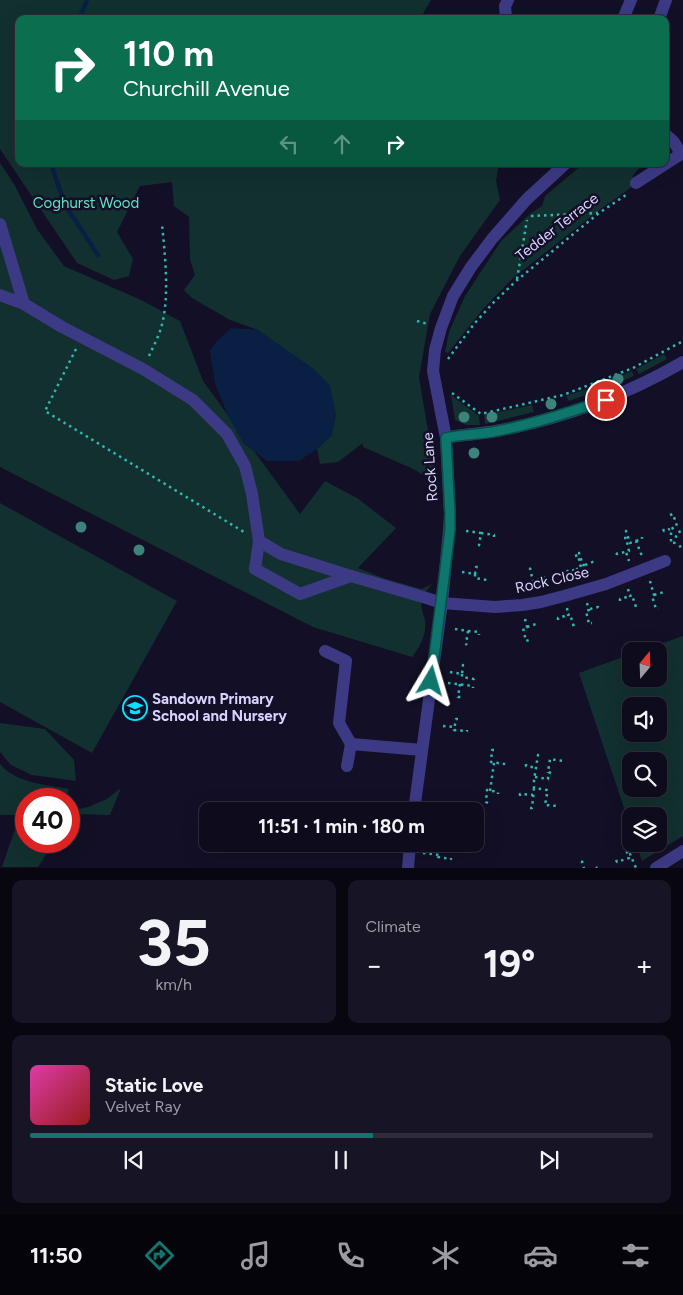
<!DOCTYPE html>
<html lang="en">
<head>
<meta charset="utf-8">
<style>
	:root { --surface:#0e0b1c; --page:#171425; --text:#f1f3f6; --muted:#9b9ba3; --line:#2e2b3b; --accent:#0f766e }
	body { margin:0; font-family:Figtree,sans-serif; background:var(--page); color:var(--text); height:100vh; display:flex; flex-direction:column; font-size:19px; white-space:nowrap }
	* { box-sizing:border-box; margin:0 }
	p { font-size:16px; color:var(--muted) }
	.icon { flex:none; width:28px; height:28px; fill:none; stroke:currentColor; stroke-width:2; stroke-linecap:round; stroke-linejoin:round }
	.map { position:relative; height:868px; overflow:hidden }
	.drawer { display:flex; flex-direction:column; gap:12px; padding:12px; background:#08060f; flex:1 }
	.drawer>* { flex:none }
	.guide { position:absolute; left:15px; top:15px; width:654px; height:152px; border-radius:10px; box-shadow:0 5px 20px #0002,0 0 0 1px var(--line); background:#0b6e4f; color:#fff; overflow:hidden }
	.needle { width:32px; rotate:19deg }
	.tools { position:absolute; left:622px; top:642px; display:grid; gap:10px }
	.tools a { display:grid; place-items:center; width:45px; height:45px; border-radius:10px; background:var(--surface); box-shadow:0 5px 20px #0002,0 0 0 1px var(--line); font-size:25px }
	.speed { position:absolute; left:15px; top:788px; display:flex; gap:10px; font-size:25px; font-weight:700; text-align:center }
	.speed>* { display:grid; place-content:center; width:65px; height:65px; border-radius:50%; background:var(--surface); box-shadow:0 5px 20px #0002,0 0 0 1px var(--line); line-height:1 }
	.speed .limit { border:8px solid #d22; background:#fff; color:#111 }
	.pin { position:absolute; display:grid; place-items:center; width:42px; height:42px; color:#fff; margin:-21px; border:2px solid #fff; border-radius:50%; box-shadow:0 1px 5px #0007 }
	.me { position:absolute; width:55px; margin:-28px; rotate:7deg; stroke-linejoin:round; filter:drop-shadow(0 0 4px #0008) }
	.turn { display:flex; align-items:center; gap:18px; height:105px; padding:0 25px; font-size:22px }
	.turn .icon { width:65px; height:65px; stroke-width:2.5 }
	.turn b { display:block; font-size:35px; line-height:42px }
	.lanes { display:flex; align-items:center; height:48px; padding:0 25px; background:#0003; justify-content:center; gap:25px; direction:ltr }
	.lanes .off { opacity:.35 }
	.big { font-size:38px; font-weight:700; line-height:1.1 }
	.drawer .card { flex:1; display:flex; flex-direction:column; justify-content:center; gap:8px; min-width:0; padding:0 18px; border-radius:10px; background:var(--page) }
	.drawer .dial { align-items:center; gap:0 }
	.dial b { font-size:65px; line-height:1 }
	.song { display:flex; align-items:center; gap:15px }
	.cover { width:60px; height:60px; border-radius:8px; background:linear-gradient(135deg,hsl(320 70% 55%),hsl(0 70% 35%)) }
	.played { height:5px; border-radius:2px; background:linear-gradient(90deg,var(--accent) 55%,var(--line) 55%) }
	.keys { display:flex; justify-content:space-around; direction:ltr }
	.heat { display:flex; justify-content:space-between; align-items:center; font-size:28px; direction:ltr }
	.drawer .tiles { flex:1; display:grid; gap:12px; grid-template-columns:1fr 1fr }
	.card:last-child { grid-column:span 2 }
	.trip { position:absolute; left:199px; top:802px; width:285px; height:50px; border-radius:10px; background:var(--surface); box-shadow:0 5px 20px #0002,0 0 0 1px var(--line); font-weight:700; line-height:50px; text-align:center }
	.menu { display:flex; height:80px; justify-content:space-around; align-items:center; background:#06040b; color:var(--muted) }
	.menu .icon { width:35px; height:35px }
	.menu .active { color:var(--accent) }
	.menu b { font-size:22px; color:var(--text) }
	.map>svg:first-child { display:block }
</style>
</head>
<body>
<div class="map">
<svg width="683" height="868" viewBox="0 0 683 868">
	<rect width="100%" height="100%" fill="#130f26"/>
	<g fill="#12302f" fill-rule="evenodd">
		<polygon points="0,0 431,0 420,19 19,19 19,164 499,164 496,181 500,200 460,256 430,314 419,377 427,425 436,463 435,478 427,477 411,468 363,447 363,443 338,462 320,464 317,449 332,435 278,345 258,330 230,320 192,298 184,290 195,275 190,260 189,217 174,206 172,182 140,186 117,232 133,259 129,276 114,280 77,263 0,149"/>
		<path d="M0,163L14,184L37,229L64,266L141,300L180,321L203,381L300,514L325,481L357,498L396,528L358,568L383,578L421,589L432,584C429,588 425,592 423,597C419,606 423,612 425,620C427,634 420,647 412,657L313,627L0,467Z"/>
		<polygon points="583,164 643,164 633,175 632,187 602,208 513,278 483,309 448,353 445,352 449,332 465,296 501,241 531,213 542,206 545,196"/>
		<polygon points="664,354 667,359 639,374 636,369"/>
		<polygon points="632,371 634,376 605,388 603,382"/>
		<polygon points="598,385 600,390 569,401 566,396"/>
		<polygon points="451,395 479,416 480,425 466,425 455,420"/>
		<polygon points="532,405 534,412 485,424 484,415"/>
		<polygon points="0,503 177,601 92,753 0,702"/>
		<path d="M683,636V836L642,861L636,844H659V816H631V829L579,673L631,654V679H659V651H640ZM631,706H659V734H631ZM631,761H659V789H631Z"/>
		<polygon points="0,723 45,729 74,760 76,781 32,775 11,765 0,752"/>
		<path d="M0,764C15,783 47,785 69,789L65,799H26V814L16,815H0Z"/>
		<polygon points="121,788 110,815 73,814 69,820 69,811 88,807 107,799"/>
		<polygon points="26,822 26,841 55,841 38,867 2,867 15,829"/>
	</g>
	<polygon fill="#0a1f44" points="231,328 258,330 314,369 330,386 336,415 332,435 317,449 299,461 267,461 244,444 228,416 215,383 210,351 217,341"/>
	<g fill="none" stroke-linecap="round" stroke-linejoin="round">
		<g stroke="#0a1f44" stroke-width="4.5">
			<polyline points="79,19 87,0"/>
			<polyline points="51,164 65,205 98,255"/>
		</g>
		<g stroke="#2fb8b0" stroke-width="2.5" stroke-dasharray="2.5 4" stroke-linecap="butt">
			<polyline points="531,216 598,213"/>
			<polyline points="517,279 527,220"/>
			<polyline points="417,321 428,324"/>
			<polyline points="76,349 45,411 244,532"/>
			<path d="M149,356C153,347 158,338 161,328C170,298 165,256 162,224"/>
			<polyline points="448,359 474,324 494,302 516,281 599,213 629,193"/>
			<polyline points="452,393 481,414 563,395 633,368 683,341"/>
			<polyline points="670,515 673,514 677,526 671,529 671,543"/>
			<polyline points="663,529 664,531 670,529"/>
			<polyline points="466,531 481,533 479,545 481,546"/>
			<polyline points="627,531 626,531 630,543 636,541 642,556"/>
			<polyline points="481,533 494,535 494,537"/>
			<polyline points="624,538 626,538 629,551 626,552 629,561"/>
			<polyline points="636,541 642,539 642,537"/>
			<polyline points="674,544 677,533 683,530"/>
			<polyline points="679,547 683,545"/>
			<polyline points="580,553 579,553 583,565 585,565 589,576"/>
			<polyline points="616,553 617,554 625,552"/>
			<polyline points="575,556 578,555 581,568 577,569 579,578"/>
			<polyline points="585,565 595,561 595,560"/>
			<polyline points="531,568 530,569 533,581 537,580 540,588"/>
			<polyline points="567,570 568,572 577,569"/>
			<polyline points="462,572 475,574 476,567 478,567"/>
			<polyline points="475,574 475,578 487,580 488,578"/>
			<polyline points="537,580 546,577 545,576"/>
			<polyline points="650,581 654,595 652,596 656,609 658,608"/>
			<polyline points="628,589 630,596 632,595 636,607 635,608"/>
			<polyline points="654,595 664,592 665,594"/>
			<polyline points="620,601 620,599 630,596"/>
			<polyline points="587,603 589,610 586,611 589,624 592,623"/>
			<polyline points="567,608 568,615 570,614 574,627 573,627"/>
			<polyline points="590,609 598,607 599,609"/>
			<polyline points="525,619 527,627 523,628 526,641 529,640"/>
			<polyline points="558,620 558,618 568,615"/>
			<polyline points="527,627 536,624 537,626"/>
			<polyline points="455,629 468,631 466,644 467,645"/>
			<polyline points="468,631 479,632 479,635"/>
			<polyline points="450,672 462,674 463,665 465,666"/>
			<polyline points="462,674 462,677 474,679 475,677"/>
			<polyline points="448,683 473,686 473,688"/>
			<polyline points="460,684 458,697 461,697"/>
			<polyline points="458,719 456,719 454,730 467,731 467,730"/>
			<polyline points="443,726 455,727"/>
			<polyline points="494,750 492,750 491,762 504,764 504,762"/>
			<polyline points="537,755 538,755 534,780 534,788 547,790 547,794"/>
			<polyline points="526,764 526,766 537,768"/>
			<polyline points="551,773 548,772 550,759 563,761 563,763"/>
			<polyline points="535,777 548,779 548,772"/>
			<polyline points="490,791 494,763"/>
			<polyline points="547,794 545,805 558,806 558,805"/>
			<polyline points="520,796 520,794 533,795"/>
			<polyline points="488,803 486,802 487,790 498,792 498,794"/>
			<polyline points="530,808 532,808 534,788"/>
			<polyline points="428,810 441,811"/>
			<polyline points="442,847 440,846 438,857 451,859 451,858"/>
			<polyline points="623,847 625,847 628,855"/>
			<polyline points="423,853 439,855"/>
			<polyline points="616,860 617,862 629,858 628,855 630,854 636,868"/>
			<polyline points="583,861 582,862 584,868"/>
			<polyline points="596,867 597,868"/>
		</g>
		<g stroke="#3d3a85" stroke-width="12">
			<polyline points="508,19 506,18 505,6 508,0"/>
			<polyline points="623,19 631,0"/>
			<polyline points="659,19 666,0"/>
			<polyline points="665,134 674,142 681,154 683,152"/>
			<polyline points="636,183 681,154"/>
			<polyline points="0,224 24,304"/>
			<polyline points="0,295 24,304 62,327 143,369 193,400 227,434 245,466 252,494 259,541 281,554 351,576 423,597 442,603 495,607 522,605 541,602 564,596 606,584 665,561"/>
			<path d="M446,438C463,434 479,434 496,431C561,419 626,395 683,362"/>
			<polyline points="259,541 255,569 300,594 351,576"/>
			<polyline points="325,651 346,661 339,723 351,744"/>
			<polyline points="347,766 351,744 422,750"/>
			<polyline points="414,811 442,603 449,530 450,514 446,438 433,371 435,350 441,328 453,296 471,267 492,239 527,199 565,164"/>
			<polyline points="408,868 410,844"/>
			<polyline points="656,868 683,851"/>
		</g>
	</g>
	<g fill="#3d827b">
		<circle cx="618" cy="379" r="5.5"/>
		<circle cx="551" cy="404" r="5.5"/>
		<circle cx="464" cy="417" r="5.5"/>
		<circle cx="492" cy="417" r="5.5"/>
		<circle cx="474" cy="453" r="5.5"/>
		<circle cx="81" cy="527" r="5.5"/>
		<circle cx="139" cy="550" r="5.5"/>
	</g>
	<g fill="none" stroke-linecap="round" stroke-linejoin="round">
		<defs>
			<path id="route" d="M431,681L450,530V514L446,438C463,434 480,435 497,431C534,424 570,412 606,400"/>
		</defs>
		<use href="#route" stroke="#0a4d48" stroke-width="12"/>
		<use href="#route" stroke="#0f766e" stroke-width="9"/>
	</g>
	<defs>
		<symbol id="school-ring" viewBox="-11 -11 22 22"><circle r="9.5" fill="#130f26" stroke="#00e5ff" stroke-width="1.5"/><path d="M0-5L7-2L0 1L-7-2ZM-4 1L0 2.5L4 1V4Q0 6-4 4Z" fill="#00e5ff"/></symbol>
	</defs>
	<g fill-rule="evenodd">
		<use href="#school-ring" x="121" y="694" width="28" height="28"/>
	</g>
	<g text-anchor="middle" stroke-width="5" stroke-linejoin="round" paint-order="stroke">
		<g font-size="15" fill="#5fe0c0" stroke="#130f26">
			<text x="86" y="208">Coghurst Wood</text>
		</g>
		<g font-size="15" fill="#d9d4ff" stroke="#130f26">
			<text transform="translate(557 227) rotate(-38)" y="5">Tedder Terrace</text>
			<text transform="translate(430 467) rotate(-94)" y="5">Rock Lane</text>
			<text transform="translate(552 580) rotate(-13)" y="5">Rock Close</text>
		</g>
		<g font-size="15" font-weight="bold" fill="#d9d4ff" stroke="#130f26" text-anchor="start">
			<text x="152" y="704">Sandown Primary<tspan x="152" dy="17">School and Nursery</tspan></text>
		</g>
	</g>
</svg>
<div class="tools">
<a><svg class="needle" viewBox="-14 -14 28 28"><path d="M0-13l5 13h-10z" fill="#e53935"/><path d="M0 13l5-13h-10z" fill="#9b9ba3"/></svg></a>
<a><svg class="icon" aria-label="sound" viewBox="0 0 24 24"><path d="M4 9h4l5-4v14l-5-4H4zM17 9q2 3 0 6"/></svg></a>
<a><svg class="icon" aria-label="search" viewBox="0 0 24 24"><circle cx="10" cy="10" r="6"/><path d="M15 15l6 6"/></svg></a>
<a><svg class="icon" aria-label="layers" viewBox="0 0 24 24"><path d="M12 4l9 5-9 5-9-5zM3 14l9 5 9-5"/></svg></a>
</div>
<div class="speed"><div class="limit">40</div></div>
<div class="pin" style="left:606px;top:400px;background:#d93025"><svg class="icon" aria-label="arrive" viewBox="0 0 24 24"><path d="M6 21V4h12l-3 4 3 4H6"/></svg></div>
<svg class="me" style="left:431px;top:681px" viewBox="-20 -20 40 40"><path d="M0-17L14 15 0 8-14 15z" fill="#0f766e" stroke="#fff" stroke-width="4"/></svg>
<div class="trip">11:51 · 1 min · 180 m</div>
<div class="guide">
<div class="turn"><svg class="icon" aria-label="right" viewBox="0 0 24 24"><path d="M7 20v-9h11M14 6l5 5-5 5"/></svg><div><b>110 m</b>Churchill Avenue</div></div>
<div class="lanes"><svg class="icon off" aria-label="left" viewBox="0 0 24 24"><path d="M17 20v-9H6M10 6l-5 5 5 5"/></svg><svg class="icon off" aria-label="ahead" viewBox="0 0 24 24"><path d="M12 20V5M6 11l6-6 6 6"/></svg><svg class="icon" aria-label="right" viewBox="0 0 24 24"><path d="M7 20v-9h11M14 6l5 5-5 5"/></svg></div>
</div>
</div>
<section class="drawer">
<div class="tiles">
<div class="card dial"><b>35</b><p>km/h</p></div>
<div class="card"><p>Climate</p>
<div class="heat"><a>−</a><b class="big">19°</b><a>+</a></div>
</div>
<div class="card">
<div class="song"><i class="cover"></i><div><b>Static Love</b><p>Velvet Ray</p></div></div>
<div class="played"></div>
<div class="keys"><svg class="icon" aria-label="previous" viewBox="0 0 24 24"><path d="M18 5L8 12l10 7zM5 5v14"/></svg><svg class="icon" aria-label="pause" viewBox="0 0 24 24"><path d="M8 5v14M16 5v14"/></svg><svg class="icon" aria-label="next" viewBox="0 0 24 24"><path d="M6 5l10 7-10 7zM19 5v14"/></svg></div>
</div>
</div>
</section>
<nav class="menu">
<b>11:50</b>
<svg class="icon active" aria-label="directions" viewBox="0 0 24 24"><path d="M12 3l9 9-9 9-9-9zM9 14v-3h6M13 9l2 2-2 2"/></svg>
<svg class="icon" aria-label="music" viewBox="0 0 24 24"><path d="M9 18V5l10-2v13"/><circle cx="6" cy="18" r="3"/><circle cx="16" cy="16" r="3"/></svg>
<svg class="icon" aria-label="phone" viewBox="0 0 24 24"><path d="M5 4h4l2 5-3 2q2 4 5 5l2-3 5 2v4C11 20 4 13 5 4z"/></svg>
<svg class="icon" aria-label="climate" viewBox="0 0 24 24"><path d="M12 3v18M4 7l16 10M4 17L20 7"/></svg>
<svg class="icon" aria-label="car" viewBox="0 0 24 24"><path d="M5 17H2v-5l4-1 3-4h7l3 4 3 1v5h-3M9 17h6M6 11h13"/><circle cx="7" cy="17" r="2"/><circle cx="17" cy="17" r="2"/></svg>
<svg class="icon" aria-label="filters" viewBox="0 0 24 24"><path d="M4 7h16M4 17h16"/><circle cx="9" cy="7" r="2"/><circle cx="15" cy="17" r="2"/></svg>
</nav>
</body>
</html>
